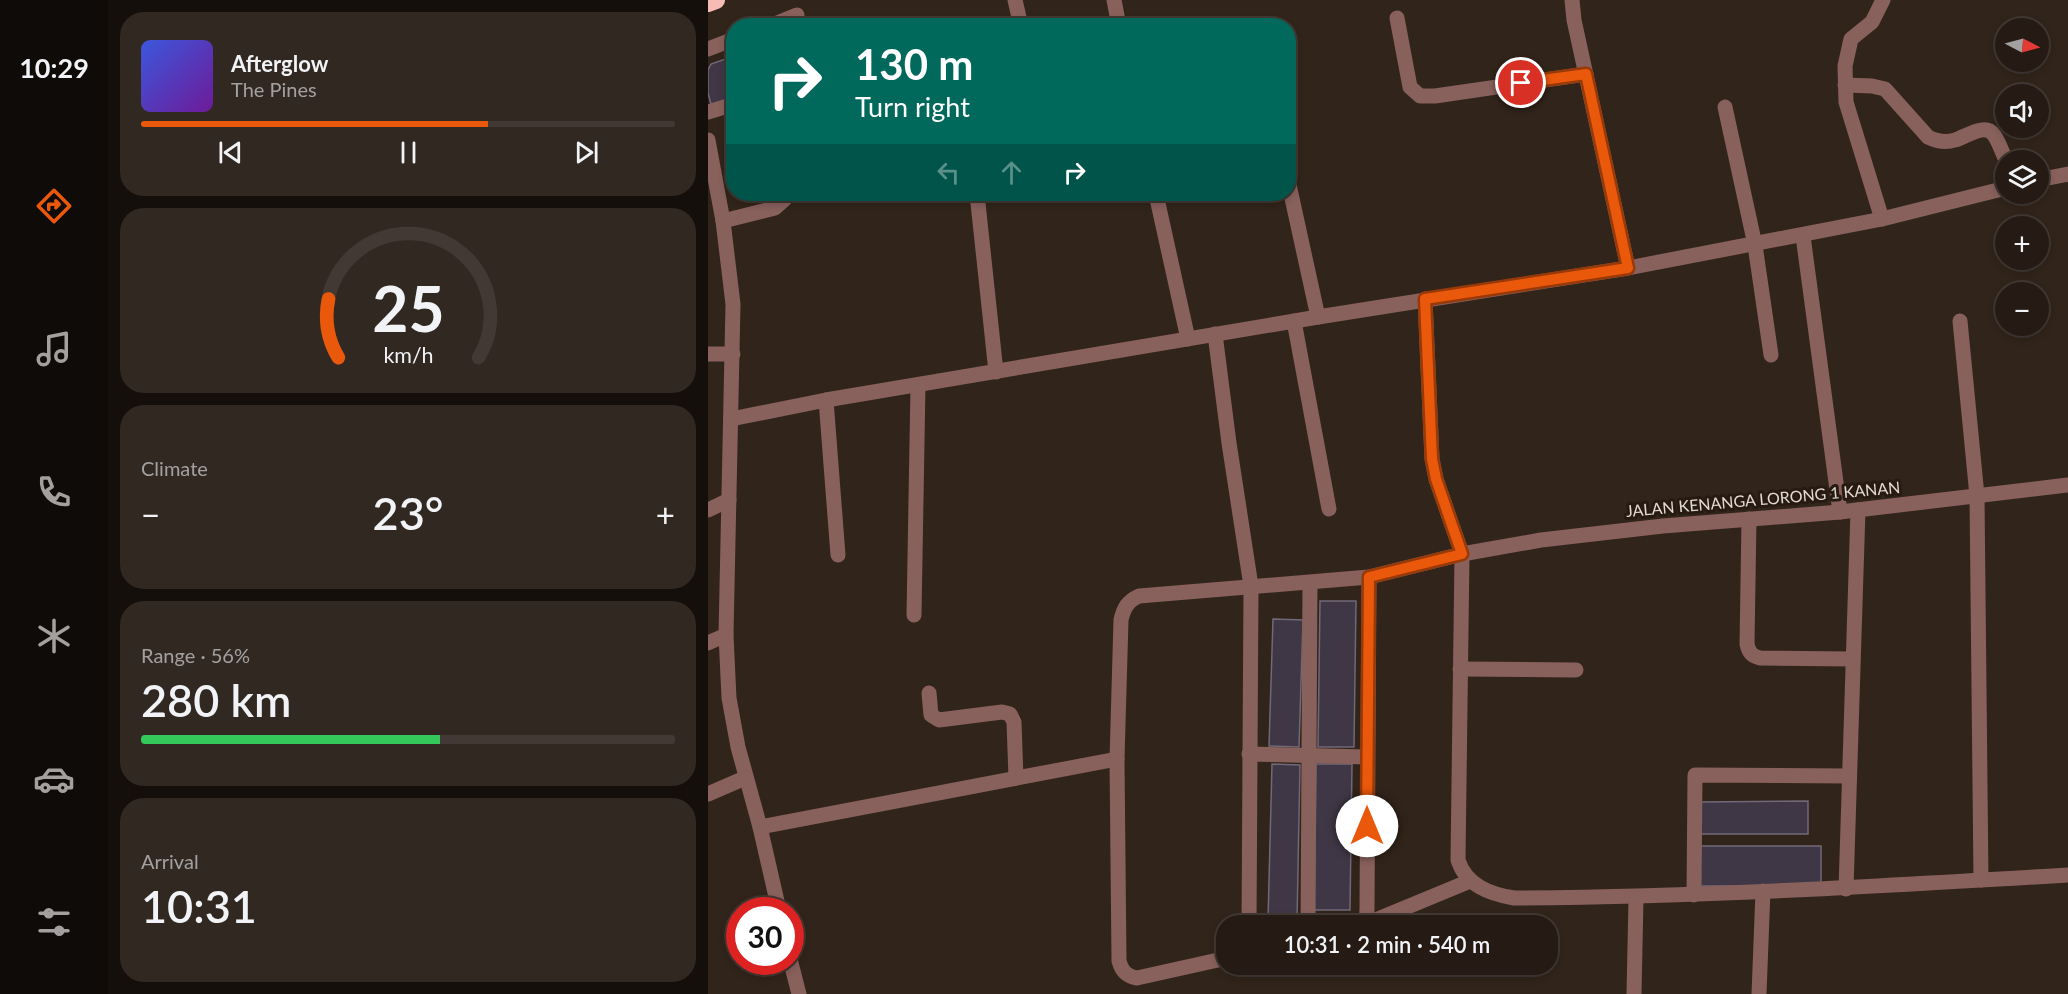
<!DOCTYPE html>
<html lang="en">
<head>
<meta charset="utf-8">
<style>
	:root { --surface:#251b14; --page:#312822; --text:#f1f3f6; --muted:#a3a1a0; --line:#423934; --accent:#ea580c }
	body { margin:0; font-family:Lato,sans-serif; background:var(--page); color:var(--text); height:100vh; display:flex; flex-direction:column; font-size:22px; white-space:nowrap }
	* { box-sizing:border-box; margin:0 }
	p { font-size:20px; color:var(--muted) }
	.icon { flex:none; width:33px; height:33px; fill:none; stroke:currentColor; stroke-width:2; stroke-linecap:round; stroke-linejoin:round }
	.map { position:relative; flex:1; overflow:hidden }
	.details { display:flex; flex-direction:column; gap:12px; padding:12px; background:#140f0b; width:600px }
	.details>* { flex:none }
	.hud { position:absolute; left:18px; top:18px; width:570px; height:183px; border-radius:24px; box-shadow:0 3px 9px #0003,0 0 0 2px var(--line); background:#00695c; color:#fff; overflow:hidden }
	.needle { width:39px; rotate:96deg }
	.controls { position:absolute; left:1287px; top:18px; display:grid; gap:12px }
	.controls a { display:grid; place-items:center; width:54px; height:54px; border-radius:50%; background:var(--surface); box-shadow:0 3px 9px #0003,0 0 0 2px var(--line); font-size:30px }
	.speed { position:absolute; left:18px; top:897px; display:flex; gap:12px; font-size:30px; font-weight:700; text-align:center }
	.speed>* { display:grid; place-content:center; width:78px; height:78px; border-radius:50%; background:var(--surface); box-shadow:0 3px 9px #0003,0 0 0 2px var(--line); line-height:1 }
	.speed .limit { border:9px solid #d22; background:#fff; color:#111 }
	.pin { position:absolute; display:grid; place-items:center; width:51px; height:51px; color:#fff; margin:-26px; border:3px solid #fff; border-radius:50%; box-shadow:0 2px 6px #0007 }
	.me { position:absolute; width:66px; margin:-33px; rotate:0deg; stroke-linejoin:round; filter:drop-shadow(0 0 4px #0008) }
	.turn { display:flex; align-items:center; gap:21px; height:126px; padding:0 30px; font-size:27px }
	.turn .icon { width:78px; height:78px; stroke-width:2.5 }
	.turn b { display:block; font-size:42px; line-height:51px }
	.lanes { display:flex; align-items:center; height:57px; padding:0 30px; background:#0003; justify-content:center; gap:30px; direction:ltr }
	.lanes .off { opacity:.35 }
	.big { font-size:45px; font-weight:600; line-height:1.1 }
	.details .widget { flex:1; display:flex; flex-direction:column; justify-content:center; gap:9px; min-width:0; padding:0 21px; border-radius:24px; background:var(--page) }
	.details .dial { align-items:center; gap:0 }
	.dial svg { height:156px; overflow:visible; fill:none; stroke:var(--line); stroke-width:7; stroke-linecap:round; text-anchor:middle }
	.dial text { fill:var(--text); stroke:none }
	.song { display:flex; align-items:center; gap:18px }
	.cover { width:72px; height:72px; border-radius:9px; background:linear-gradient(135deg,hsl(230 70% 55%),hsl(280 70% 35%)) }
	.played { height:6px; border-radius:3px; background:linear-gradient(90deg,var(--accent) 65%,var(--line) 65%) }
	.keys { display:flex; justify-content:space-around; direction:ltr }
	.heat { display:flex; justify-content:space-between; align-items:center; font-size:33px; direction:ltr }
	.charge { height:9px; border-radius:4px; background:linear-gradient(90deg,#34c759 56%,var(--line) 0) }
	.trip { position:absolute; left:508px; top:915px; width:342px; height:60px; border-radius:24px; background:var(--surface); box-shadow:0 3px 9px #0003,0 0 0 2px var(--line); font-weight:600; line-height:60px; text-align:center }
	main { display:flex; flex:1; min-height:0 }
	.menu { display:flex; flex-direction:column; width:108px; justify-content:space-around; align-items:center; background:#0f0b08; color:var(--muted) }
	.menu .icon { width:42px; height:42px }
	.menu .active { color:var(--accent) }
	.menu b { font-size:27px; color:var(--text) }
	.map>svg:first-child { display:block }
</style>
</head>
<body>
<main>
<nav class="menu">
<b>10:29</b>
<svg class="icon active" aria-label="directions" viewBox="0 0 24 24"><path d="M12 3l9 9-9 9-9-9zM9 14v-3h6M13 9l2 2-2 2"/></svg>
<svg class="icon" aria-label="music" viewBox="0 0 24 24"><path d="M9 18V5l10-2v13"/><circle cx="6" cy="18" r="3"/><circle cx="16" cy="16" r="3"/></svg>
<svg class="icon" aria-label="phone" viewBox="0 0 24 24"><path d="M5 4h4l2 5-3 2q2 4 5 5l2-3 5 2v4C11 20 4 13 5 4z"/></svg>
<svg class="icon" aria-label="climate" viewBox="0 0 24 24"><path d="M12 3v18M4 7l16 10M4 17L20 7"/></svg>
<svg class="icon" aria-label="car" viewBox="0 0 24 24"><path d="M5 17H2v-5l4-1 3-4h7l3 4 3 1v5h-3M9 17h6M6 11h13"/><circle cx="7" cy="17" r="2"/><circle cx="17" cy="17" r="2"/></svg>
<svg class="icon" aria-label="filters" viewBox="0 0 24 24"><path d="M4 7h16M4 17h16"/><circle cx="9" cy="7" r="2"/><circle cx="15" cy="17" r="2"/></svg>
</nav>
<section class="details">
<div class="widget">
<div class="song"><i class="cover"></i><div><b>Afterglow</b><p>The Pines</p></div></div>
<div class="played"></div>
<div class="keys"><svg class="icon" aria-label="previous" viewBox="0 0 24 24"><path d="M18 5L8 12l10 7zM5 5v14"/></svg><svg class="icon" aria-label="pause" viewBox="0 0 24 24"><path d="M8 5v14M16 5v14"/></svg><svg class="icon" aria-label="next" viewBox="0 0 24 24"><path d="M6 5l10 7-10 7zM19 5v14"/></svg></div>
</div>
<div class="widget dial"><svg viewBox="0 0 100 80">
<path d="M14 69A42 42 0 1 1 86 69"/>
<path d="M14 69A42 42 0 0 1 9 39" stroke="#ea580c"/>
<text x="50" y="56" font-size="32" font-weight="700">25</text>
<text x="50" y="72" font-size="11">km/h</text>
</svg></div>
<div class="widget"><p>Climate</p>
<div class="heat"><a>−</a><b class="big">23°</b><a>+</a></div>
</div>
<div class="widget"><p>Range · 56%</p><b class="big">280 km</b><div class="charge"></div></div>
<div class="widget"><p>Arrival</p><b class="big">10:31</b></div>
</section>
<div class="map">
<svg width="1360" height="994" viewBox="0 0 1360 994">
	<rect width="100%" height="100%" fill="#31241a"/>
	<g fill="#3f3745" stroke="#716878" stroke-width="1.5">
		<polygon points="26,56 26,101 4,108 0,93 0,70 3,64"/>
		<polygon points="612,601 648,601 646,747 610,747"/>
		<polygon points="565,619 595,620 591,747 561,746"/>
		<polygon points="564,764 592,765 589,921 560,920"/>
		<polygon points="608,764 644,764 642,910 606,910"/>
		<polygon points="1100,801 1100,834 991,834 991,802"/>
		<rect x="992" y="846" width="121" height="40"/>
	</g>
	<g fill="none" stroke-linecap="round" stroke-linejoin="round">
		<g stroke="#88605c" stroke-width="15">
			<polyline points="307,0 313,26"/>
			<polyline points="406,0 411,26"/>
			<polyline points="864,0 866,20 920,268"/>
			<polyline points="689,18 702,87 712,96 727,96 878,74"/>
			<polyline points="62,26 89,15"/>
			<polyline points="0,49 26,39"/>
			<path d="M1137,85L1164,86L1177,89L1220,137C1228,141 1238,143 1247,140C1258,137 1277,122 1286,135C1291,142 1294,152 1298,160"/>
			<polyline points="1017,107 1047,245 1063,355"/>
			<polyline points="0,112 26,104"/>
			<polyline points="0,140 15,221 25,304 18,635 21,698 30,747 52,827 71,910"/>
			<polyline points="580,180 610,317"/>
			<polyline points="1330,180 1360,174"/>
			<polyline points="269,194 288,372"/>
			<polyline points="448,194 480,339"/>
			<polyline points="1174,219 1138,102 1137,66 1143,39 1164,22 1175,0"/>
			<polyline points="15,221 67,208 77,199 77,194"/>
			<polyline points="1095,236 1132,512"/>
			<path d="M717,299L724,459L728,479L754,554L750,860C758,885 781,894 806,898C991,897 1175,886 1360,875"/>
			<polyline points="586,321 621,509"/>
			<polyline points="1252,321 1269,496 1273,880"/>
			<polyline points="507,334 521,443 543,586 541,926"/>
			<polyline points="0,354 25,354"/>
			<polyline points="118,400 130,555"/>
			<polyline points="23,419 118,400 610,317 920,268 1174,219 1298,188"/>
			<polyline points="0,510 21,500"/>
			<path d="M1041,519L1039,644C1041,653 1044,656 1052,658L1144,659"/>
			<polyline points="206,615 210,385"/>
			<polyline points="0,643 18,635"/>
			<polyline points="752,669 868,670"/>
			<polyline points="221,693 223,715 231,720 294,712 302,714 306,722 308,778"/>
			<polyline points="541,754 659,757"/>
			<polyline points="0,794 37,778"/>
			<polyline points="52,827 409,759"/>
			<polyline points="1138,889 1150,510"/>
			<polyline points="986,895 987,775 1141,776"/>
			<polyline points="658,924 762,881"/>
			<polyline points="600,926 602,583"/>
			<polyline points="655,926 658,924 659,909 661,577"/>
			<path d="M519,958L429,978C418,976 414,971 411,961L409,759L413,620C416,607 420,601 431,596L661,577L754,554L833,540L955,526L1132,512L1360,485"/>
			<polyline points="82,959 91,994"/>
			<polyline points="926,994 928,898"/>
			<polyline points="1051,994 1055,891"/>
		</g>
		<polyline stroke="#f7bbb5" stroke-width="18" points="0,3 8,0"/>
	</g>
	<g fill="none" stroke-linecap="round" stroke-linejoin="round">
		<defs>
			<polyline id="route" points="659,826 661,577 754,554 728,479 724,459 717,299 920,268 878,74 813,83"/>
		</defs>
		<use href="#route" stroke="#983908" stroke-width="15"/>
		<use href="#route" stroke="#ea580c" stroke-width="10"/>
	</g>
	<g text-anchor="middle" stroke-width="6" stroke-linejoin="round" paint-order="stroke">
		<g font-size="16" fill="#e4dad4" stroke="#271a11">
			<text transform="translate(1055 499) rotate(-5)" y="6">JALAN KENANGA LORONG 1 KANAN</text>
		</g>
	</g>
</svg>
<div class="controls">
<a><svg class="needle" viewBox="-14 -14 28 28"><path d="M0-13l5 13h-10z" fill="#e53935"/><path d="M0 13l5-13h-10z" fill="#a3a1a0"/></svg></a>
<a><svg class="icon" aria-label="sound" viewBox="0 0 24 24"><path d="M4 9h4l5-4v14l-5-4H4zM17 9q2 3 0 6"/></svg></a>
<a><svg class="icon" aria-label="layers" viewBox="0 0 24 24"><path d="M12 4l9 5-9 5-9-5zM3 14l9 5 9-5"/></svg></a>
<a>+</a>
<a>−</a>
</div>
<div class="speed"><div class="limit">30</div></div>
<div class="pin" style="left:813px;top:83px;background:#d93025"><svg class="icon" aria-label="arrive" viewBox="0 0 24 24"><path d="M6 21V4h12l-3 4 3 4H6"/></svg></div>
<svg class="me" style="left:659px;top:826px" viewBox="-20 -20 40 40"><circle r="19" fill="#fff"/><path d="M0-13L10 11 0 6-10 11z" fill="#ea580c"/></svg>
<div class="trip">10:31 · 2 min · 540 m</div>
<div class="hud">
<div class="turn"><svg class="icon" aria-label="right" viewBox="0 0 24 24"><path d="M7 20v-9h11M14 6l5 5-5 5"/></svg><div><b>130 m</b>Turn right</div></div>
<div class="lanes"><svg class="icon off" aria-label="left" viewBox="0 0 24 24"><path d="M17 20v-9H6M10 6l-5 5 5 5"/></svg><svg class="icon off" aria-label="ahead" viewBox="0 0 24 24"><path d="M12 20V5M6 11l6-6 6 6"/></svg><svg class="icon" aria-label="right" viewBox="0 0 24 24"><path d="M7 20v-9h11M14 6l5 5-5 5"/></svg></div>
</div>
</div>
</main>
</body>
</html>
